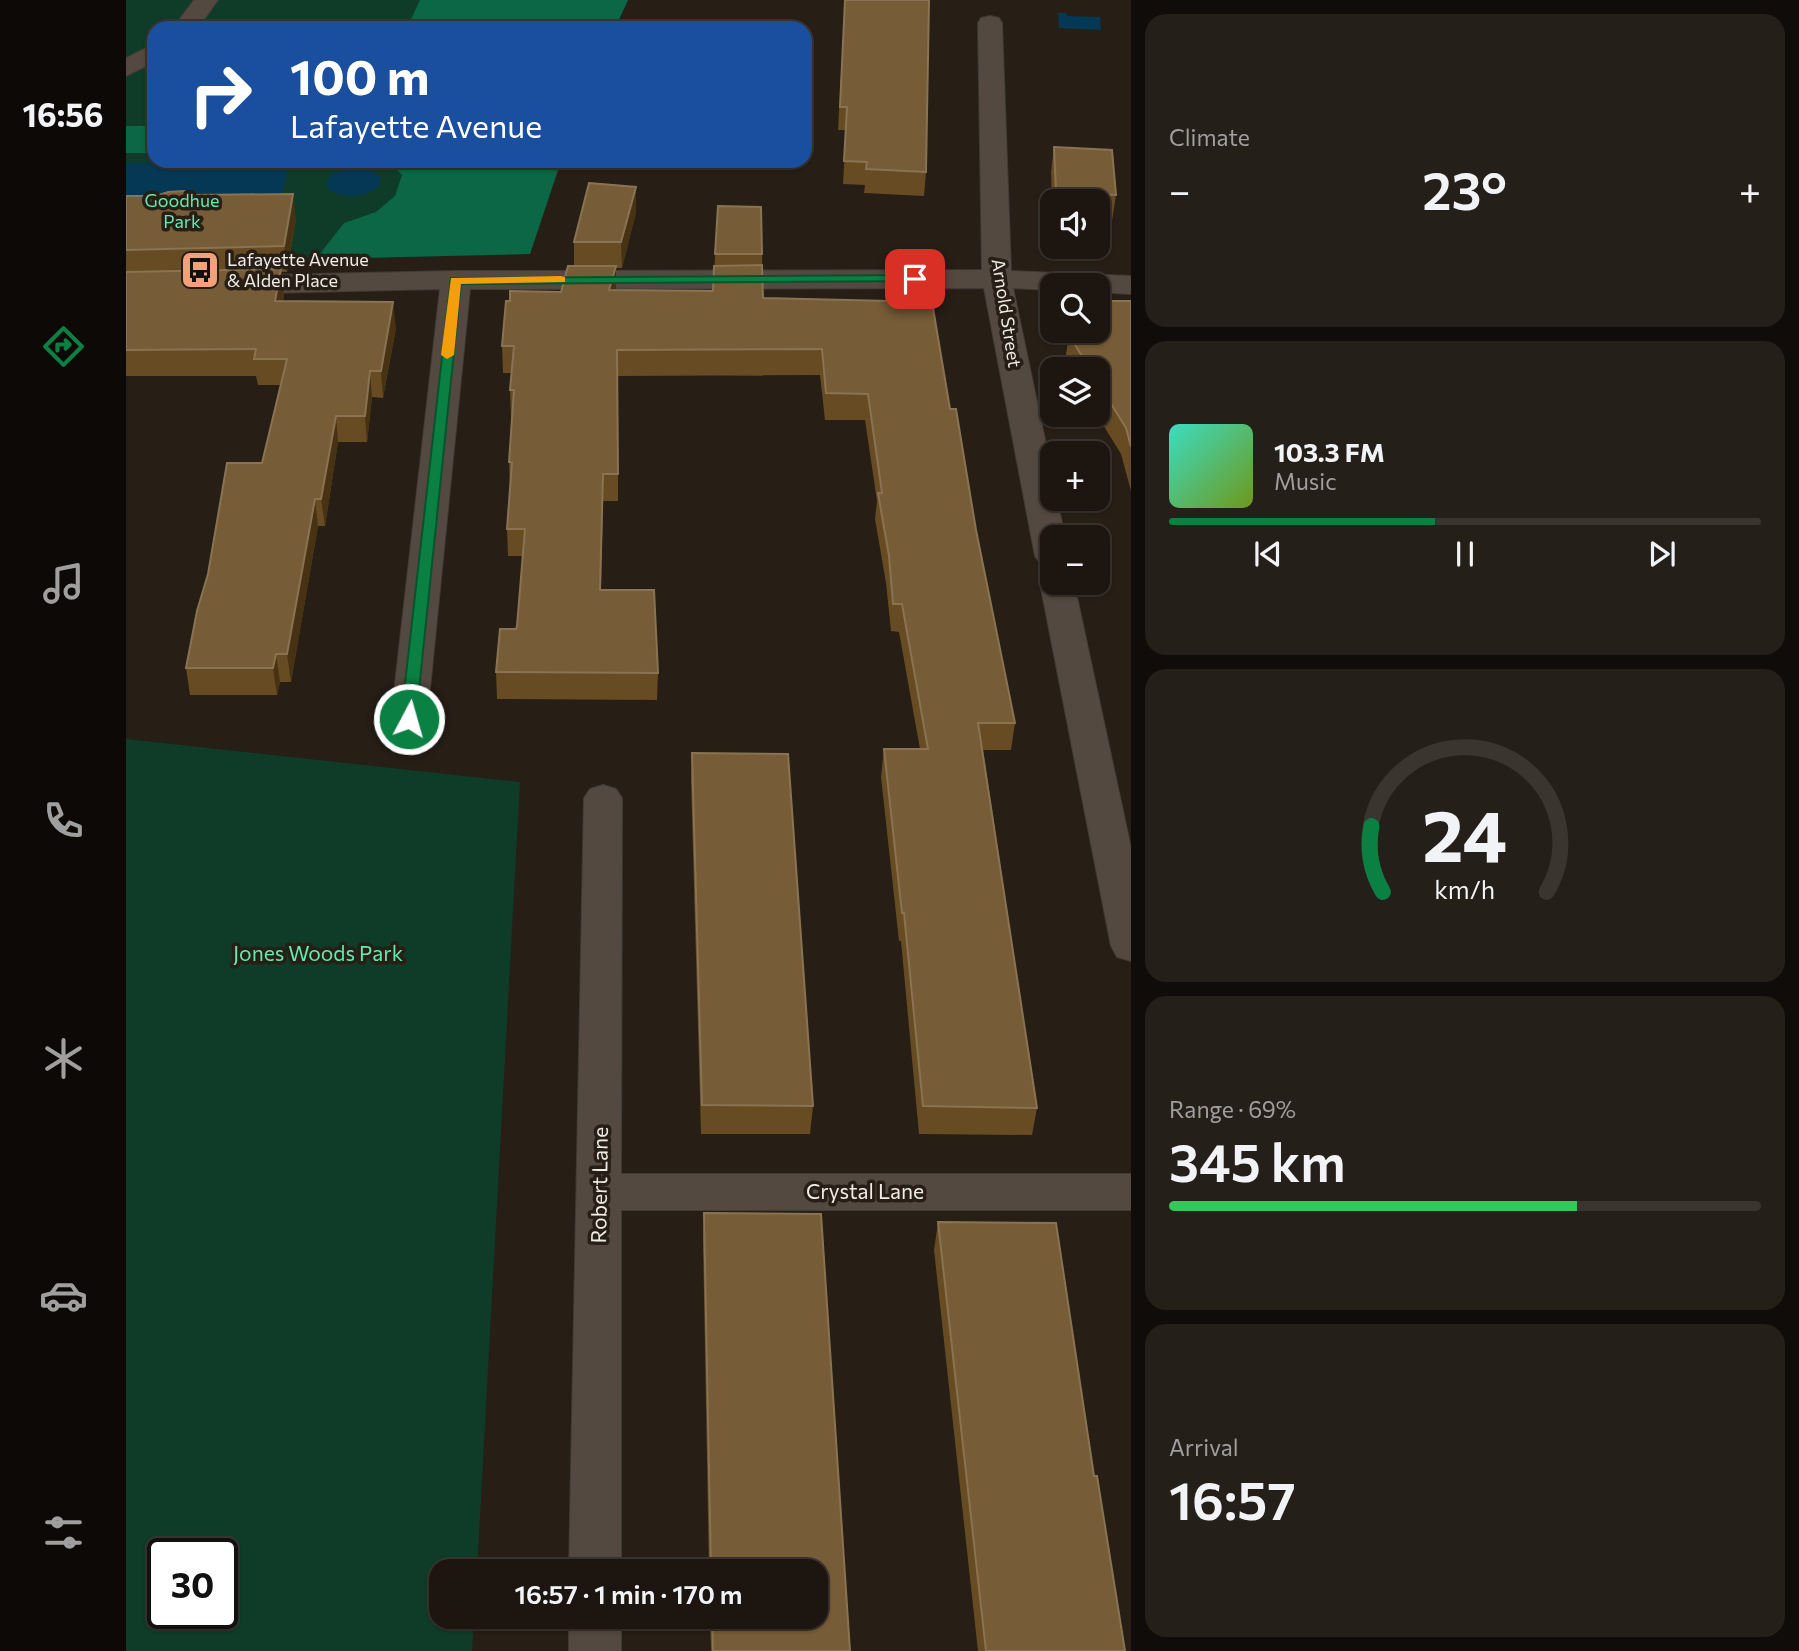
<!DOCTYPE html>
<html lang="en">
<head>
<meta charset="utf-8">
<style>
	:root { --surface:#1d1610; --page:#251f19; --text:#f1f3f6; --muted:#a09f9f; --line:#3b3530; --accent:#0b8043 }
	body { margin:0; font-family:Commissioner,sans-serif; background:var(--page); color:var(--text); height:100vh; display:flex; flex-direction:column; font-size:26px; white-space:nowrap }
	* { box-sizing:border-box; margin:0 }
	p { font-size:23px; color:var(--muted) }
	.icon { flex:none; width:38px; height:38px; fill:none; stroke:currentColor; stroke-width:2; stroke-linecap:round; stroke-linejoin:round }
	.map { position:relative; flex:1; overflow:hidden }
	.side { display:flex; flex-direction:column; gap:14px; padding:14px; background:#100c09; width:668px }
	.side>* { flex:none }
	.hud { position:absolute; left:21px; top:21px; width:665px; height:147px; border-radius:21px; box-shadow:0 2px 5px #0004,0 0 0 2px var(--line); background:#1a4fa0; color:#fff; overflow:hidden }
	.tools { position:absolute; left:914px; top:189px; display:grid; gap:14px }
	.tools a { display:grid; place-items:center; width:70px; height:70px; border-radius:14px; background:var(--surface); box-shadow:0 2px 5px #0004,0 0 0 2px var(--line); font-size:35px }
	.speed { position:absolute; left:21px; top:1538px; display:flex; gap:14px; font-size:35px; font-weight:700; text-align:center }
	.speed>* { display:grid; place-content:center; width:91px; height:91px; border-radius:50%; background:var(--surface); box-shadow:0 2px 5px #0004,0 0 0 2px var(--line); line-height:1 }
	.speed .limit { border:4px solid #111; border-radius:10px; background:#fff; color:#111 }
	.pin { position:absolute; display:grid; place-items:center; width:60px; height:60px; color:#fff; margin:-30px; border-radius:14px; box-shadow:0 4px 10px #0006 }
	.me { position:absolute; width:77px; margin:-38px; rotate:6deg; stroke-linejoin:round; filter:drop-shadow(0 0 5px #0008) }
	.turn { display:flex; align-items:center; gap:24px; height:147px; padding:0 28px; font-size:32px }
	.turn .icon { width:91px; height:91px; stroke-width:2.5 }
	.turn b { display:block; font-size:49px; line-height:60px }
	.big { font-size:52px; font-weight:600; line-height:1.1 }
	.side .widget { flex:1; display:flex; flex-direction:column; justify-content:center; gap:10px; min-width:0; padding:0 24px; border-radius:21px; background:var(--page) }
	.side .dial { align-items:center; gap:0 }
	.dial svg { height:182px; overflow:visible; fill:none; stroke:var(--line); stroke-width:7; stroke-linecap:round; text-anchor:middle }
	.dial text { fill:var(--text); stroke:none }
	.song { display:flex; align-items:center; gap:21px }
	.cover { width:84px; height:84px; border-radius:10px; background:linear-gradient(135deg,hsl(170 70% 55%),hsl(80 70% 35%)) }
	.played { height:7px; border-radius:4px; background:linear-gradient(90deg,var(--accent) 45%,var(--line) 45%) }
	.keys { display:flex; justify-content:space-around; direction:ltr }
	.heat { display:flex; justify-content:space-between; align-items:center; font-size:38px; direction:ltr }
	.charge { height:10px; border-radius:5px; background:linear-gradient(90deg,#34c759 69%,var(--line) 0) }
	.trip { position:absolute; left:303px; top:1559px; width:399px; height:70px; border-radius:21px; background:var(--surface); box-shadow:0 2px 5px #0004,0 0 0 2px var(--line); font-weight:600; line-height:70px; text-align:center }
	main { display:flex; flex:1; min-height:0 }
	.tab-bar { display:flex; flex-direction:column; width:126px; justify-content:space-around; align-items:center; background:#0c0906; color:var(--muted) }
	.tab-bar .icon { width:49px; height:49px }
	.tab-bar .selected { color:var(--accent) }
	.tab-bar b { font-size:32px; color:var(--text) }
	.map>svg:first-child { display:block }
</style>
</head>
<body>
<main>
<nav class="tab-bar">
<b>16:56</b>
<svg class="icon selected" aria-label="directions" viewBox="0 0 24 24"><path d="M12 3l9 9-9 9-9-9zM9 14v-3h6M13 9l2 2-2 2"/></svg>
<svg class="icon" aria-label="music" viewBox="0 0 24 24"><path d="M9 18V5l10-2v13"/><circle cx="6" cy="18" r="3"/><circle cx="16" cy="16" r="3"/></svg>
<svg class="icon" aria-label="phone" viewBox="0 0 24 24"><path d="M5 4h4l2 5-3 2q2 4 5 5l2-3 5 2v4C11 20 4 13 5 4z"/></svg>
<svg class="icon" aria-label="climate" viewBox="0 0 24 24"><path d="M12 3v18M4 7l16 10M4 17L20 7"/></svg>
<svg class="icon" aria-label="car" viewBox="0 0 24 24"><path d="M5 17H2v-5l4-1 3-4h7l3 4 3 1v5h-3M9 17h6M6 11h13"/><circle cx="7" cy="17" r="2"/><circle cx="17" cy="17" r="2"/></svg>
<svg class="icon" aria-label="filters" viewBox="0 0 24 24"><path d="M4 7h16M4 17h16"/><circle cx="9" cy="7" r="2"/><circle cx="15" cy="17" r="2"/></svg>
</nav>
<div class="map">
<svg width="1005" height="1651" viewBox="0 0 1005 1651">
	<rect width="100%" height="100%" fill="#271e16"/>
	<g fill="#0f3b29" fill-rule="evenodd">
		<polygon points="0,0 502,0 489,28 28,28 28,161 435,161 404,254 0,264"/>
		<path d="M0,739L394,782L351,1571L315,1572V1617H348L346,1651H0ZM37,1554H96V1614H37Z"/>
	</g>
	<g fill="#0b6746">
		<polygon points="294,0 502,0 489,28 281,28"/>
		<rect x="0" y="126" width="28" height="27"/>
		<polygon points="263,161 435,161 404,254 190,259 218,223 250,212 269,196 276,175"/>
	</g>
	<g fill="#053855">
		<polygon points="932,13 940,13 941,16 974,17 975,30 933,28"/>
		<polygon points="163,162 154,203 0,204 0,163"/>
		<path d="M225,168L243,170L254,177V185C240,198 219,199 203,190L200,181L208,173Z"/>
	</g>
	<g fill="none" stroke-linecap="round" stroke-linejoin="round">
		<defs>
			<g id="minor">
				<polygon points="68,0 92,0 72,28 47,28"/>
				<polygon points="864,16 873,18 876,23 885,271 1005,276 1005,294 971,292 971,285 926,285 926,290 887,288 926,473 926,499 931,499 939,537 926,537 926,566 914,563 909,556 858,288 344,289 301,719 296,728 283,731 270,728 265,719 314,289 0,296 0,278 330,271 856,270 852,23 855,18"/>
				<polygon points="28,44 28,62 0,76 0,58"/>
				<polygon points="926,574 926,583 948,583 1005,848 1005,961 991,957 985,946 914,583 919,576"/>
				<polygon points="477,785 490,789 496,798 495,1174 1005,1174 1005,1210 495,1210 495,1572 443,1572 458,798 464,789"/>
				<rect x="443" y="1617" width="52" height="34"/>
			</g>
		</defs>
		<use href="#minor" stroke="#413a35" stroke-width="2"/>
		<use href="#minor" fill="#544941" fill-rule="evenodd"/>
	</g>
	<g fill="#674b22">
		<polygon points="719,0 800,172 798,196 738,193 739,185 717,184 720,130 712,130"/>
		<polygon points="928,147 990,195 986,221 971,220 971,201 926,202 925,172"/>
		<polygon points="510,187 510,212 496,268 490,268 490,290 587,291 592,206 636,254 637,298 824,409 850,530 889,723 885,750 857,750 911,1108 906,1135 793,1134 775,941 773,941 755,777 758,749 794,749 773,632 765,631 760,583 749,519 751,501 739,420 699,420 694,375 492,376 492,501 477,501 475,590 532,673 531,700 371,699 370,672 391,626 397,556 382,556 381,529 384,489 383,462 386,417 385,417 384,390 385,373 377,373 376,346 384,301 435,292 448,266 448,242"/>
		<polygon points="68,195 170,219 161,272 155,272 158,295 157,301 270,328 257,398 246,397 241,442 212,442 199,526 192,526 165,682 154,682 151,695 64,695 60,668 136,463 155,385 132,385 130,376 0,376 0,196"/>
		<polygon points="971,301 1005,301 1005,491 995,454 971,415 971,369 944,369 939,361 943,335 967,335 966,331 971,331"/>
		<polygon points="566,753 687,1106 684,1134 575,1134 565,781"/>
		<polygon points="578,1213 724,1651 585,1651 584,1617 690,1617 690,1572 583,1572 577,1241"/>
		<polygon points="812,1222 968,1476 999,1651 852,1651 808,1250"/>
	</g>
	<g fill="#473214">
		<polygon points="510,187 510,212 496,268 495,242"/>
		<polygon points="167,194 170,219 161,272 158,246"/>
		<polygon points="490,266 490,291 483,290"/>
		<polygon points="155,269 158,295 153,327 149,301"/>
		<polygon points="267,302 270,328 257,398 255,371"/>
		<polygon points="244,371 246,397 241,442 239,416"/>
		<polygon points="210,416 212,442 199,526 195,499"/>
		<polygon points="477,474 477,501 474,618 474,590"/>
		<polygon points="189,499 192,526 165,682 161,654"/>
		<polygon points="150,654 154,682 151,695 147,668"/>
	</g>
	<g fill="#765c37" stroke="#897352" stroke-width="2">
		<polygon points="719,0 803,0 800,172 740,169 741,162 718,161 721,107 714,107"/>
		<polygon points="928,147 986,150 990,195 930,192"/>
		<polygon points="463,183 510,187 495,242 448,242"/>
		<polygon points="58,191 68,195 167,194 158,246 0,250 0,196 30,196 42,192"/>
		<polygon points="592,206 635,207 636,254 589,254"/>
		<polygon points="636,265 637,298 806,302 824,409 830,409 850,530 889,723 852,723 911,1108 797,1106 778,913 776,913 758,749 802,749 776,604 767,604 763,556 752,493 756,493 742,394 700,393 696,349 491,350 492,474 477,474 474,590 528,590 532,673 370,672 374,629 390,629 391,626 399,529 381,529 386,462 383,462 388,390 384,390 388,346 376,346 380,301 384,301 384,291 435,292 442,266 490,266 483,290 587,291 588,266"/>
		<polygon points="155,269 149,301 267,302 255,371 244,371 239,416 210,416 195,499 189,499 161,654 150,654 147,668 60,668 71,611 82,574 101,463 136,463 161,359 128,359 130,349 0,350 0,272"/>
		<polygon points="971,301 1005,301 1005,447 1000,428 971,381 971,369 964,369 943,335 977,335 971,310"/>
		<polygon points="566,753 662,754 687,1106 576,1105"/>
		<polygon points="578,1213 695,1214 724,1651 587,1651 586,1617 690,1617 690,1572 585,1572"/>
		<polygon points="812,1222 930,1223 968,1476 971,1476 999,1651 860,1651"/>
	</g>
	<polygon fill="#0b8043" stroke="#07532c" stroke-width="2" points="789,275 794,276 794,281 335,284 290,719 288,722 277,722 275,719 325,278"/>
	<polygon fill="#f59e0b" points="435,276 439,277 439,282 335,284 328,355 321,359 315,355 325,278"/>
	<defs>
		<symbol id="bus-square" viewBox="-11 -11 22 22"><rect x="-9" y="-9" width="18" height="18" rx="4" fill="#f1a27b" stroke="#271e16"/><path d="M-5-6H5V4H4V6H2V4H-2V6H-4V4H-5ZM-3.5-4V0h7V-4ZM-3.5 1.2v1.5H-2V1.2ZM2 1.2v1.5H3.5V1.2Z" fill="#111"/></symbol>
	</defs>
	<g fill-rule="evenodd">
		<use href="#bus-square" x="52" y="248" width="44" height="44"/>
	</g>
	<g text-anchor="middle" stroke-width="7" stroke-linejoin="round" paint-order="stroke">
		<g font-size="18" fill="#5fecb1" stroke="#271e16">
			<text x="56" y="207">Goodhue<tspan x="56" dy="21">Park</tspan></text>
		</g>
		<g font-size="18" fill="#f1ebe6" stroke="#271e16" text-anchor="start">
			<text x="101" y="266">Lafayette Avenue<tspan x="101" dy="21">&amp; Alden Place</tspan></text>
		</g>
		<g font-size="18" fill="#f1ebe6" stroke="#271e16">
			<text transform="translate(880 313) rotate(81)" y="6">Arnold Street</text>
		</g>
		<g font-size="21" fill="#5fecb1" stroke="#271e16">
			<text x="192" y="961">Jones Woods Park</text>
		</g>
		<g font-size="21" fill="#f1ebe6" stroke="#271e16">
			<text transform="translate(474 1185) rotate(-89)" y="7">Robert Lane</text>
			<text x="739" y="1199">Crystal Lane</text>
		</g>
	</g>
</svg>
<div class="tools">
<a><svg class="icon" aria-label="sound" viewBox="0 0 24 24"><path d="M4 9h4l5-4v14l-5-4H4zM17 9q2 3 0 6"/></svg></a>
<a><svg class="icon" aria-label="search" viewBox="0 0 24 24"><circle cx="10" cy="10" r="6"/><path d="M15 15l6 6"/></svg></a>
<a><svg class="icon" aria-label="layers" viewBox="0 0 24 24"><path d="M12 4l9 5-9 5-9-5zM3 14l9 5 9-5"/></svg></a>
<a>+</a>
<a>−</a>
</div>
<div class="speed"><div class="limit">30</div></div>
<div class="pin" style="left:789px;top:279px;background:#d93025"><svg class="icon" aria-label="arrive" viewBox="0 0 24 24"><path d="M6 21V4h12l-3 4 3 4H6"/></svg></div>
<svg class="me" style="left:283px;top:719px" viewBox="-20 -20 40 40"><circle r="17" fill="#0b8043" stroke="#fff" stroke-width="3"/><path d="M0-11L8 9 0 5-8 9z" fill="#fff"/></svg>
<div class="trip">16:57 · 1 min · 170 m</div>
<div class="hud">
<div class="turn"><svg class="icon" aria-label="right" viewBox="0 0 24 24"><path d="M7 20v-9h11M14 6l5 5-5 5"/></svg><div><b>100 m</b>Lafayette Avenue</div></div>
</div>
</div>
<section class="side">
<div class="widget"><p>Climate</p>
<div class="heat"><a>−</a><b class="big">23°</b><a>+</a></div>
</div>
<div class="widget">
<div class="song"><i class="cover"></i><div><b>103.3 FM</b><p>Music</p></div></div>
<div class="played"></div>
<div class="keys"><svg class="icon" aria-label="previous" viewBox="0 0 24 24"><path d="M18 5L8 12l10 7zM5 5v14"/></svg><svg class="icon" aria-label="pause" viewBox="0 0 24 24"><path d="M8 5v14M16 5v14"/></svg><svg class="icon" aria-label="next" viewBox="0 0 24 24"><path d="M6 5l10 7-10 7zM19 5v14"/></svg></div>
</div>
<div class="widget dial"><svg viewBox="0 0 100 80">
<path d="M14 69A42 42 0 1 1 86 69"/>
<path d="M14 69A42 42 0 0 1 9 40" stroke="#0b8043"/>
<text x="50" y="56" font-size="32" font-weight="700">24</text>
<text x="50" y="72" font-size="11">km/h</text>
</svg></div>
<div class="widget"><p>Range · 69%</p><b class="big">345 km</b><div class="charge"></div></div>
<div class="widget"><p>Arrival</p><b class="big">16:57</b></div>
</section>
</main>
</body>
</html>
